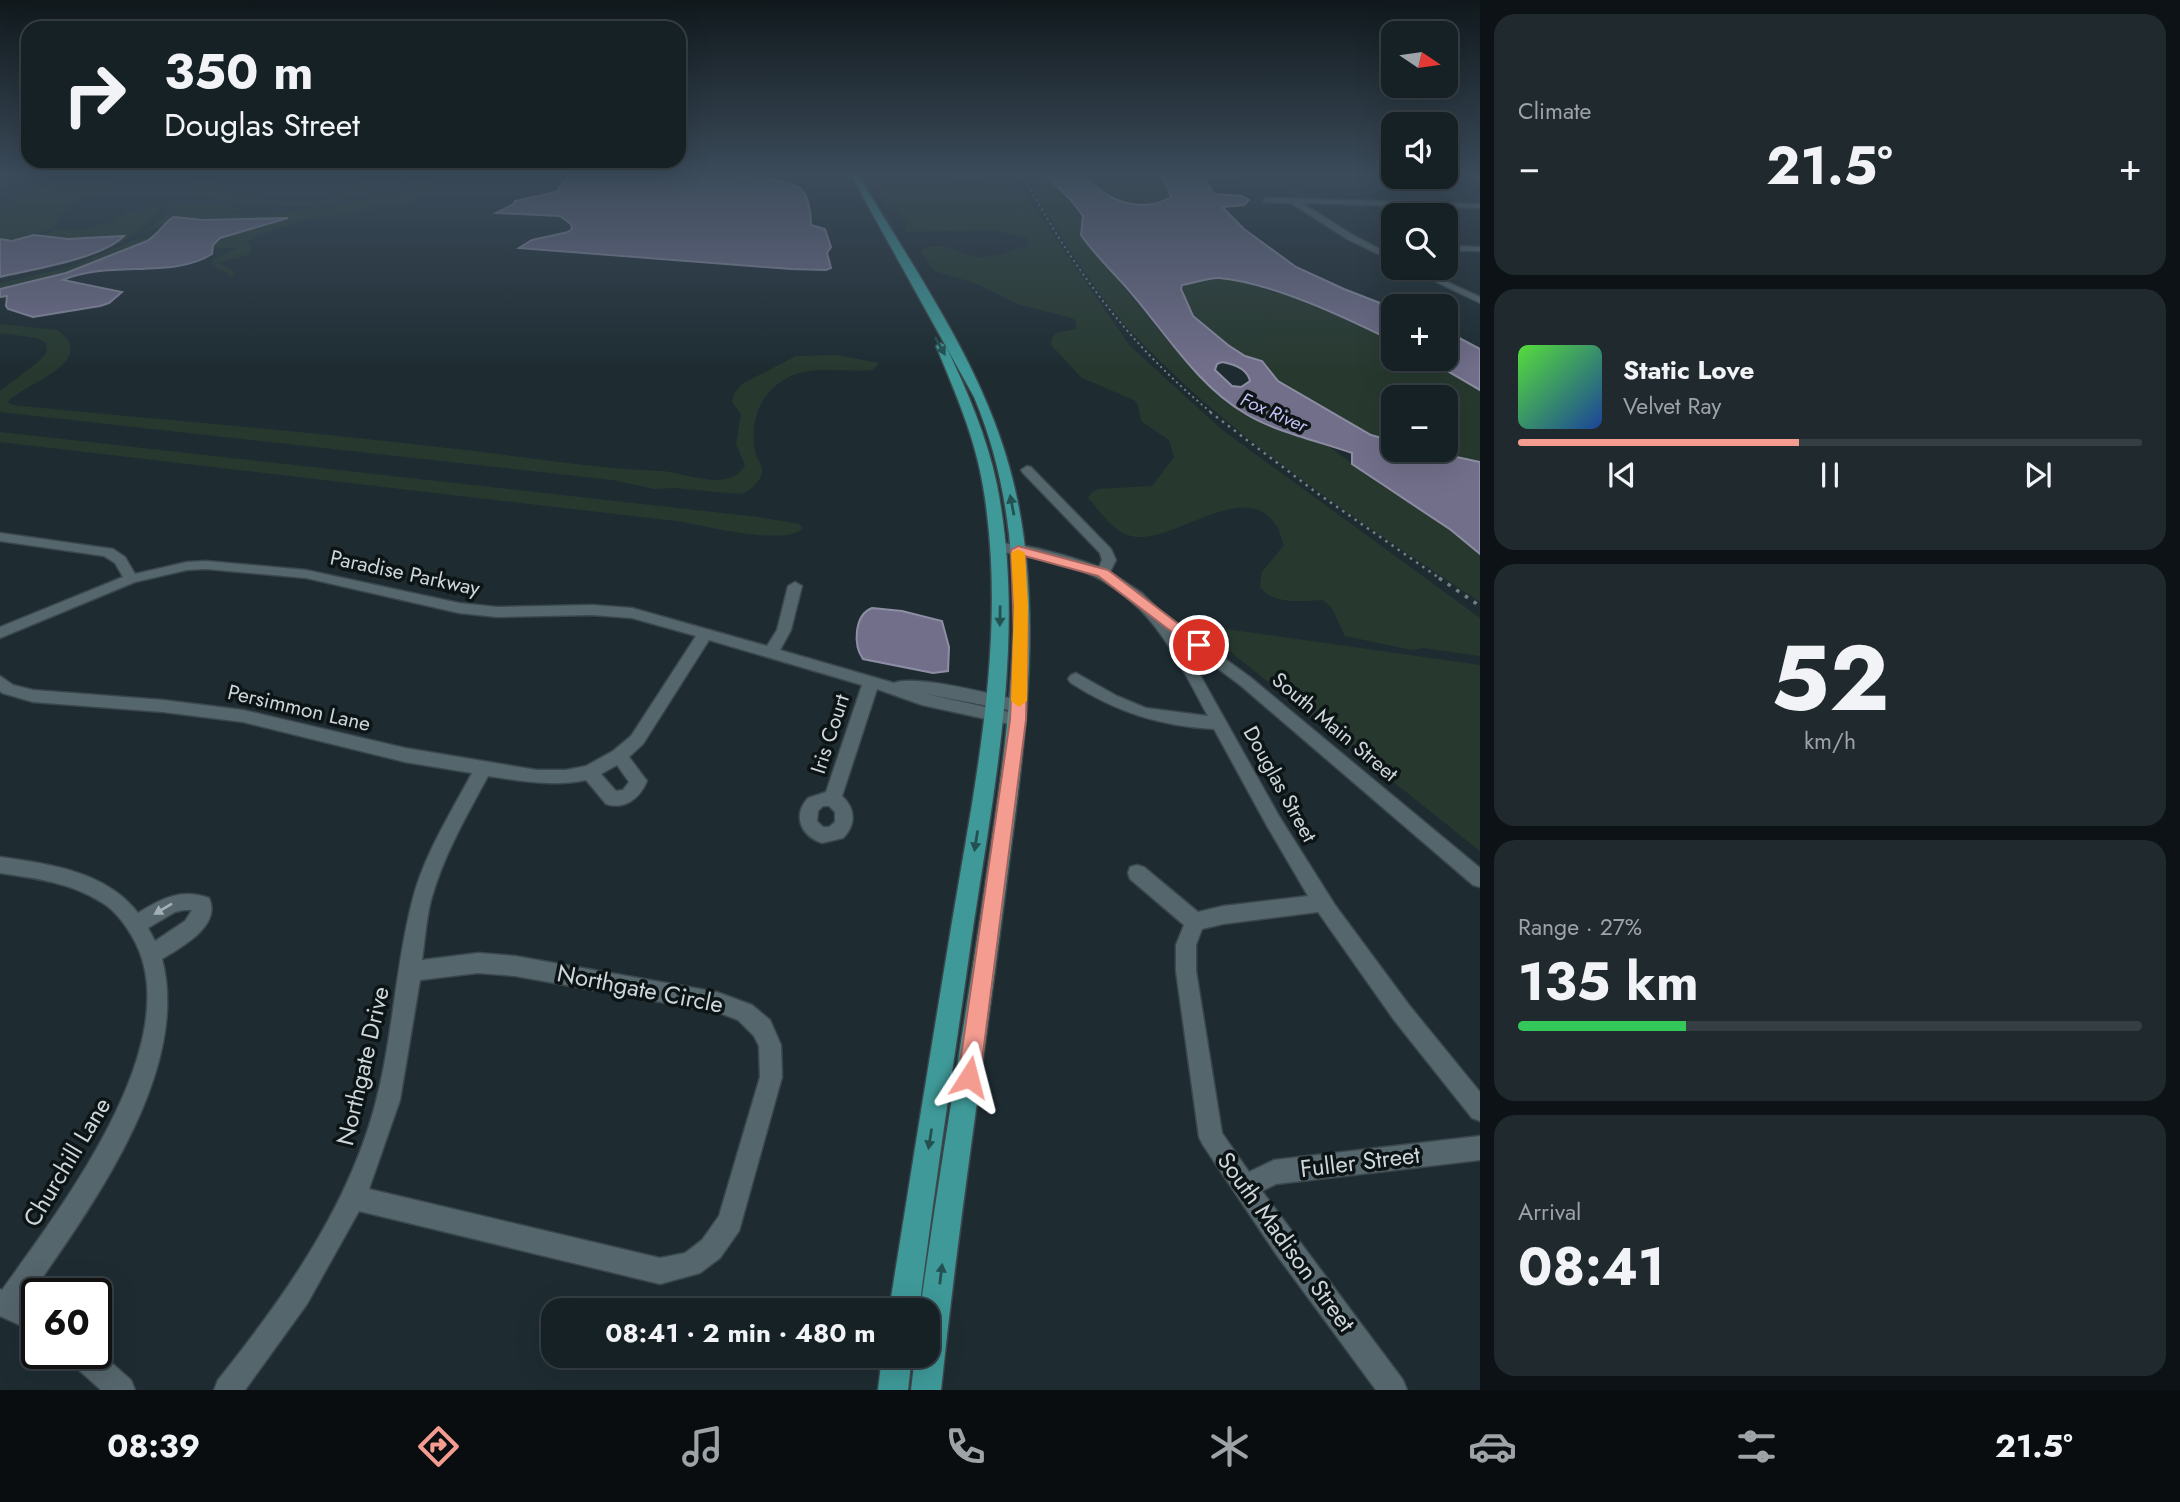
<!DOCTYPE html>
<html lang="en">
<head>
<meta charset="utf-8">
<style>
	:root { --surface:#162126; --page:#1f292e; --text:#f1f3f6; --muted:#9ea3a7; --line:#353e43; --accent:#f59c91 }
	body { margin:0; font-family:Jost,sans-serif; background:var(--page); color:var(--text); height:100vh; display:flex; flex-direction:column; font-size:26px; white-space:nowrap }
	* { box-sizing:border-box; margin:0 }
	p { font-size:23px; color:var(--muted) }
	.icon { flex:none; width:38px; height:38px; fill:none; stroke:currentColor; stroke-width:2; stroke-linecap:round; stroke-linejoin:round }
	.map { position:relative; flex:1; overflow:hidden }
	.drawer { display:flex; flex-direction:column; gap:14px; padding:14px; background:#0c1215; width:700px }
	.drawer>* { flex:none }
	.guide { position:absolute; left:21px; top:21px; width:665px; height:147px; border-radius:21px; box-shadow:0 7px 28px #0002,0 0 0 2px var(--line); background:#162126; color:var(--text); overflow:hidden }
	.needle { width:46px; rotate:103deg }
	.tools { position:absolute; left:1381px; top:21px; display:grid; gap:14px }
	.tools a { display:grid; place-items:center; width:77px; height:77px; border-radius:14px; background:var(--surface); box-shadow:0 7px 28px #0002,0 0 0 2px var(--line); font-size:35px }
	.speed { position:absolute; left:21px; top:1278px; display:flex; gap:14px; font-size:35px; font-weight:700; text-align:center }
	.speed>* { display:grid; place-content:center; width:91px; height:91px; border-radius:50%; background:var(--surface); box-shadow:0 7px 28px #0002,0 0 0 2px var(--line); line-height:1 }
	.speed .limit { border:4px solid #111; border-radius:10px; background:#fff; color:#111 }
	.pin { position:absolute; display:grid; place-items:center; width:60px; height:60px; color:#fff; margin:-30px; border:4px solid #fff; border-radius:50%; box-shadow:0 2px 7px #0007 }
	.me { position:absolute; width:77px; margin:-38px; rotate:9deg; stroke-linejoin:round; filter:drop-shadow(0 0 5px #0008) }
	.turn { display:flex; align-items:center; gap:24px; height:147px; padding:0 28px; font-size:32px }
	.turn .icon { width:91px; height:91px; stroke-width:2.5 }
	.turn b { display:block; font-size:49px; line-height:60px }
	.big { font-size:52px; font-weight:700; line-height:1.1 }
	.drawer .card { flex:1; display:flex; flex-direction:column; justify-content:center; gap:10px; min-width:0; padding:0 24px; border-radius:21px; background:var(--page) }
	.drawer .dial { align-items:center; gap:0 }
	.dial b { font-size:91px; line-height:1 }
	.song { display:flex; align-items:center; gap:21px }
	.cover { width:84px; height:84px; border-radius:10px; background:linear-gradient(135deg,hsl(110 70% 55%),hsl(220 70% 35%)) }
	.played { height:7px; border-radius:4px; background:linear-gradient(90deg,var(--accent) 45%,var(--line) 45%) }
	.keys { display:flex; justify-content:space-around; direction:ltr }
	.heat { display:flex; justify-content:space-between; align-items:center; font-size:38px; direction:ltr }
	.charge { height:10px; border-radius:5px; background:linear-gradient(90deg,#34c759 27%,var(--line) 0) }
	.trip { position:absolute; left:541px; top:1298px; width:399px; height:70px; border-radius:21px; background:var(--surface); box-shadow:0 7px 28px #0002,0 0 0 2px var(--line); font-weight:700; line-height:70px; text-align:center }
	.tabs { display:flex; height:112px; justify-content:space-around; align-items:center; background:#090d0f; color:var(--muted) }
	.tabs .icon { width:49px; height:49px }
	.tabs .active { color:var(--accent) }
	.tabs b { font-size:32px; color:var(--text) }
	main { display:flex; flex:1; min-height:0 }
	.map>svg:first-child { display:block }
</style>
</head>
<body>
<main>
<div class="map">
<svg width="1480" height="1390" viewBox="0 0 1480 1390">
	<rect width="100%" height="100%" fill="#1e2c32"/>
	<g fill="#27392f">
		<polygon points="68,175 130,175 74,202 66,207 54,228 12,241 0,239 0,205"/>
		<polygon points="206,175 223,175 219,184 213,186 215,190 265,201 320,203 339,197 359,181 410,177 343,180 332,179 335,175 437,177 429,189 409,190 408,185 413,182 407,182 372,188 340,201 319,205 271,205 184,196 184,192 194,184 205,180"/>
		<polygon points="947,175 1017,175 1019,183 958,182"/>
		<path d="M1026,175H1045L1071,200L1083,216L1081,235L1168,341L1226,401L1249,416L1324,443L1384,487L1451,530L1480,554V602C1363,524 1237,442 1140,341C1096,296 1056,231 1026,175Z"/>
		<path d="M1084,175H1162L1171,197C1140,215 1106,200 1084,175Z"/>
		<polygon points="1202,175 1266,175 1262,177 1269,179 1325,175 1341,182 1389,183 1378,175 1384,175 1395,183 1441,184 1465,199 1456,199 1438,187 1362,185 1359,189 1292,184 1309,199 1295,197 1282,186 1275,184 1208,181"/>
		<path d="M876,184L1024,188L1037,212L1130,346L1221,429L1480,618V656L1424,648L1412,650L1345,636L1332,608L1323,600C1302,601 1274,605 1260,587L1262,572L1284,545C1281,539 1280,530 1276,525C1243,475 1168,550 1128,535C1112,530 1100,511 1088,498L1091,493L1098,489L1152,486L1174,457L1169,440L1141,421L1138,405L1134,400L1082,378L1050,344L1055,333L1076,329V322L1072,318L1017,304L975,283L934,271L921,251C939,238 956,253 974,256C991,260 1010,250 1028,246V239L995,230L905,232L907,219L883,203Z"/>
		<path d="M404,193L423,194C413,204 402,204 389,206L408,200L324,218C310,214 270,233 252,237L254,239L248,241L252,250L249,254L219,263L236,274L228,278V273L217,269L212,263L214,259L238,248H214L213,245L217,240L288,217L238,220L178,217L141,235L164,217L170,208L166,206L170,205H219L238,209L224,212L256,215L335,208L339,207L323,208Z"/>
		<path d="M155,206L160,207C127,257 54,266 0,279L104,248L123,236L68,239L44,235L54,230L85,229L110,222L126,212L144,211Z"/>
		<path d="M164,228C140,257 38,280 0,289V283L67,268L137,239L146,238Z"/>
		<path d="M1216,277C1278,289 1337,313 1393,341V359H1427L1480,390V462L1424,450H1446V397H1393V441L1371,435L1306,398L1278,381L1262,361L1245,356L1228,345L1193,316L1186,304L1181,285Z"/>
		<path d="M0,324L57,330C103,361 20,385 8,402L12,405C151,419 291,430 429,446C487,452 545,461 603,467C623,469 642,470 661,471C683,472 730,494 745,465L736,444L741,414L732,402L734,394L742,384L796,356L837,355L879,363L873,370C850,372 827,367 803,372C766,381 748,415 755,451C756,459 765,467 761,476C757,485 749,491 741,494L674,488L654,489L613,480L0,412V391L37,363L47,352L46,343L37,338L0,333Z"/>
		<path d="M0,432L758,517L799,524L803,528C788,546 707,527 684,522L0,442Z"/>
		<polygon points="1197,625 1480,665 1480,851"/>
	</g>
	<g fill="#726f8b" stroke="#8d8ea3" stroke-width="2" fill-rule="evenodd">
		<path d="M569,175C605,175 782,169 801,189C809,196 811,215 811,225L825,229L831,247L827,253L831,268L826,270L791,269L519,248L532,240L568,232L572,229L571,224L560,216L496,213L514,204L515,201L556,192Z"/>
		<path d="M1045,175H1084C1105,200 1140,215 1171,197L1162,175H1202L1214,194L1242,196L1249,200L1244,205L1222,207L1244,229L1296,267L1344,289L1393,308V341C1344,317 1273,283 1219,278C1209,277 1193,284 1182,285L1181,289L1193,316L1228,345L1245,356L1262,361L1278,381L1371,435L1393,441V450H1424L1480,462V554L1451,530L1352,464V453C1321,442 1273,431 1246,414C1196,385 1164,330 1126,287C1110,269 1094,254 1081,235L1083,216L1071,200ZM1222,362C1234,364 1247,368 1250,381L1241,387L1232,386L1215,370L1217,364Z"/>
		<path d="M174,217L204,220L288,218L220,238L213,245L212,254C174,279 108,260 63,280L122,292L109,303L100,306L33,317L8,309L6,306L7,296L0,297V289L66,273L147,241C159,234 165,221 174,217Z"/>
		<path d="M34,235L68,239L124,236C101,259 32,269 0,277V239L12,241Z"/>
		<polygon points="1446,331 1480,349 1480,390 1427,359 1446,359"/>
		<path d="M872,608L902,611L942,621L949,647L948,671L933,673L863,659C853,645 854,615 872,608Z"/>
	</g>
	<g fill="none" stroke-linecap="round" stroke-linejoin="round">
		<defs>
			<g id="minor">
				<polygon points="1468,175 1480,178 1480,183"/>
				<polygon points="1266,198 1480,204 1480,208 1302,203 1353,235 1393,256 1393,261 1347,239 1291,203 1263,202"/>
				<polygon points="1446,246 1480,247 1480,251 1446,250"/>
				<polygon points="1407,268 1417,268 1480,297 1480,303"/>
				<path d="M1027,466L1031,467L1111,549L1116,560L1110,572L1142,593L1163,614L1250,677L1480,868V887L1473,885L1240,685L1181,641L1279,816L1335,905L1409,1005L1480,1092V1121L1472,1118L1394,1020L1318,912L1223,924L1202,929L1196,945V971L1222,1133L1249,1172L1274,1160L1480,1136V1160L1276,1184L1262,1191L1403,1380L1407,1390H1376L1276,1254L1203,1145L1199,1137L1176,971V945L1184,925L1130,879L1128,873L1130,867L1137,865L1144,867L1198,912L1223,906L1308,896L1267,826L1214,729C1160,726 1116,712 1071,683L1068,679L1071,675L1076,673L1117,696L1146,708L1208,716C1172,649 1146,591 1069,566C1044,558 1019,556 994,550V544C1016,540 1077,558 1099,567L1102,560L1100,553L1023,473L1021,470Z"/>
				<path d="M0,533L113,549L125,557L135,574L187,562L206,561L306,570L459,603L497,607L592,605L632,608L767,646L777,630L788,586L795,582L802,586L791,630L780,650L894,683C916,674 993,695 1019,700L1027,706L1019,712L921,693L1018,714L1024,716L1026,720L1024,724L1018,726L922,705L877,689L842,796C856,809 856,825 843,838L822,843C801,836 792,816 808,798L826,792L862,685L709,640L643,744L629,757L647,781C640,798 625,810 606,804L586,780C552,787 522,781 488,776C467,815 443,856 431,900C426,920 425,940 422,960L478,953L515,956L717,992L752,1005L770,1020L781,1045L782,1077L739,1231L720,1258L700,1273L660,1284L359,1211L307,1304L245,1390H214L218,1380C281,1301 343,1215 372,1116C393,1045 394,972 412,902C423,857 450,814 472,773L405,762L243,722L163,712L33,702L2,693L0,691V676L13,685L33,690L163,700L243,710L405,748L537,770H566L586,766L613,751L631,736L696,636L632,618L592,615L497,617L459,613L306,578L206,569L187,570L135,582L0,638V627L123,577L115,563L104,556L0,541ZM617,765L629,782L623,790L616,791L601,774ZM823,806H829L835,812V822L829,827H823L817,821L818,811ZM478,973L515,976L717,1012L738,1020L754,1036L759,1046L760,1077L719,1216L702,1240L685,1253L660,1258L369,1189L400,1100L420,980Z"/>
				<path d="M0,857C49,864 106,871 138,913C162,898 182,888 209,898C222,926 181,947 162,959C192,1073 87,1213 26,1301L37,1306V1333L0,1316V1289L2,1290C60,1209 191,1040 133,938C125,924 115,910 101,902C71,883 35,878 0,873ZM184,910H192L185,921L155,941L148,928L175,912Z"/>
				<polygon points="96,1349 131,1380 135,1390 101,1390 71,1363 68,1353 96,1353"/>
			</g>
			<g id="major">
				<path d="M851,175H859L869,193C924,284 988,377 1013,481C1047,618 1021,765 1004,902C983,1065 958,1227 941,1390H911L915,1356H928V1311H920C938,1178 961,1046 981,913C1005,745 1043,560 974,397Z"/>
				<path d="M941,343L946,346C967,391 987,436 997,485C1026,631 995,783 973,928C955,1055 935,1183 919,1311H889C909,1183 930,1056 951,928C975,783 1008,634 983,486C975,437 955,392 936,346Z"/>
				<polygon points="882,1356 912,1356 908,1390 878,1390"/>
			</g>
		</defs>
		<use href="#minor" stroke="#3a474c" stroke-width="3"/>
		<use href="#major" stroke="#3a474c" stroke-width="3"/>
		<use href="#minor" fill="#55666c" fill-rule="evenodd"/>
		<use href="#major" fill="#3e9998" fill-rule="evenodd"/>
		<path stroke="#737f84" stroke-width="2" stroke-dasharray="2 3.5" stroke-linecap="butt" d="M1023,175C1071,267 1131,347 1212,413"/>
		<polyline stroke="#737f84" stroke-width="2.5" stroke-dasharray="2.5 5" stroke-linecap="butt" points="1210,412 1317,493 1442,580"/>
		<polyline stroke="#737f84" stroke-width="3.5" stroke-dasharray="3.5 7" stroke-linecap="butt" points="1439,578 1480,606"/>
	</g>
	<defs><path id="oneway-solid" d="M-6-.8H1V-3.2L6.5 0L1 3.2V.8H-6Z" transform="scale(1.75)"/></defs>
	<g fill="#235050">
		<use href="#oneway-solid" transform="translate(940 346) rotate(61)"/>
		<use href="#oneway-solid" transform="translate(1012 505) rotate(-101)"/>
		<use href="#oneway-solid" transform="translate(1000 616) rotate(91)"/>
		<use href="#oneway-solid" transform="translate(976 841) rotate(99)"/>
		<use href="#oneway-solid" transform="translate(930 1139) rotate(99)"/>
		<use href="#oneway-solid" transform="translate(941 1274) rotate(-83)"/>
	</g>
	<use fill="#a3afb4" href="#oneway-solid" transform="translate(163 909) rotate(149)"/>
	<linearGradient id="sky" x2="0" y2="1"><stop stop-color="#10181c"/><stop offset="0.47" stop-color="#3b4b5a"/><stop offset="1" stop-color="#3b4b5a" stop-opacity="0"/></linearGradient>
	<rect width="1480" height="370" fill="url(#sky)"/>
	<polygon fill="#f59c91" stroke="#9f655e" stroke-width="2" points="1018,546 1108,570 1206,645 1199,650 1193,648 1098,576 1025,556 1028,631 1026,720 980,1077 977,1085 969,1088 961,1085 958,1077 1010,720 1014,631 1011,550"/>
	<polygon fill="#f59e0b" points="1018,549 1025,553 1028,605 1027,701 1019,707 1011,701 1014,605 1011,553"/>
	<g text-anchor="middle" stroke-width="7" stroke-linejoin="round" paint-order="stroke">
		<g font-size="19" font-style="italic" fill="#c7c1f6" stroke="#0d1416">
			<text transform="translate(1274 412) rotate(24)" y="7">Fox River</text>
		</g>
		<g font-size="21" fill="#cdd6da" stroke="#0d1416">
			<text transform="translate(405 573) rotate(12)" y="7">Paradise Parkway</text>
			<text transform="translate(299 708) rotate(13)" y="7">Persimmon Lane</text>
			<text transform="translate(1335 727) rotate(40)" y="7">South Main Street</text>
			<text transform="translate(830 734) rotate(-72)" y="7">Iris Court</text>
			<text transform="translate(1280 784) rotate(61)" y="7">Douglas Street</text>
		</g>
		<g font-size="24" fill="#cdd6da" stroke="#0d1416">
			<text transform="translate(640 989) rotate(11)" y="8">Northgate Circle</text>
			<text transform="translate(363 1066) rotate(-77)" y="8">Northgate Drive</text>
			<text transform="translate(67 1162) rotate(-59)" y="8">Churchill Lane</text>
			<text transform="translate(1360 1162) rotate(-7)" y="8">Fuller Street</text>
			<text transform="translate(1286 1242) rotate(54)" y="8">South Madison Street</text>
		</g>
	</g>
</svg>
<div class="tools">
<a><svg class="needle" viewBox="-14 -14 28 28"><path d="M0-13l5 13h-10z" fill="#e53935"/><path d="M0 13l5-13h-10z" fill="#9ea3a7"/></svg></a>
<a><svg class="icon" aria-label="sound" viewBox="0 0 24 24"><path d="M4 9h4l5-4v14l-5-4H4zM17 9q2 3 0 6"/></svg></a>
<a><svg class="icon" aria-label="search" viewBox="0 0 24 24"><circle cx="10" cy="10" r="6"/><path d="M15 15l6 6"/></svg></a>
<a>+</a>
<a>−</a>
</div>
<div class="speed"><div class="limit">60</div></div>
<div class="pin" style="left:1199px;top:645px;background:#d93025"><svg class="icon" aria-label="arrive" viewBox="0 0 24 24"><path d="M6 21V4h12l-3 4 3 4H6"/></svg></div>
<svg class="me" style="left:969px;top:1077px" viewBox="-20 -20 40 40"><path d="M0-17L14 15 0 8-14 15z" fill="#f59c91" stroke="#fff" stroke-width="4"/></svg>
<div class="trip">08:41 · 2 min · 480 m</div>
<div class="guide">
<div class="turn"><svg class="icon" aria-label="right" viewBox="0 0 24 24"><path d="M7 20v-9h11M14 6l5 5-5 5"/></svg><div><b>350 m</b>Douglas Street</div></div>
</div>
</div>
<section class="drawer">
<div class="card"><p>Climate</p>
<div class="heat"><a>−</a><b class="big">21.5°</b><a>+</a></div>
</div>
<div class="card">
<div class="song"><i class="cover"></i><div><b>Static Love</b><p>Velvet Ray</p></div></div>
<div class="played"></div>
<div class="keys"><svg class="icon" aria-label="previous" viewBox="0 0 24 24"><path d="M18 5L8 12l10 7zM5 5v14"/></svg><svg class="icon" aria-label="pause" viewBox="0 0 24 24"><path d="M8 5v14M16 5v14"/></svg><svg class="icon" aria-label="next" viewBox="0 0 24 24"><path d="M6 5l10 7-10 7zM19 5v14"/></svg></div>
</div>
<div class="card dial"><b>52</b><p>km/h</p></div>
<div class="card"><p>Range · 27%</p><b class="big">135 km</b><div class="charge"></div></div>
<div class="card"><p>Arrival</p><b class="big">08:41</b></div>
</section>
</main>
<nav class="tabs">
<b>08:39</b>
<svg class="icon active" aria-label="directions" viewBox="0 0 24 24"><path d="M12 3l9 9-9 9-9-9zM9 14v-3h6M13 9l2 2-2 2"/></svg>
<svg class="icon" aria-label="music" viewBox="0 0 24 24"><path d="M9 18V5l10-2v13"/><circle cx="6" cy="18" r="3"/><circle cx="16" cy="16" r="3"/></svg>
<svg class="icon" aria-label="phone" viewBox="0 0 24 24"><path d="M5 4h4l2 5-3 2q2 4 5 5l2-3 5 2v4C11 20 4 13 5 4z"/></svg>
<svg class="icon" aria-label="climate" viewBox="0 0 24 24"><path d="M12 3v18M4 7l16 10M4 17L20 7"/></svg>
<svg class="icon" aria-label="car" viewBox="0 0 24 24"><path d="M5 17H2v-5l4-1 3-4h7l3 4 3 1v5h-3M9 17h6M6 11h13"/><circle cx="7" cy="17" r="2"/><circle cx="17" cy="17" r="2"/></svg>
<svg class="icon" aria-label="filters" viewBox="0 0 24 24"><path d="M4 7h16M4 17h16"/><circle cx="9" cy="7" r="2"/><circle cx="15" cy="17" r="2"/></svg>
<b>21.5°</b>
</nav>
</body>
</html>
